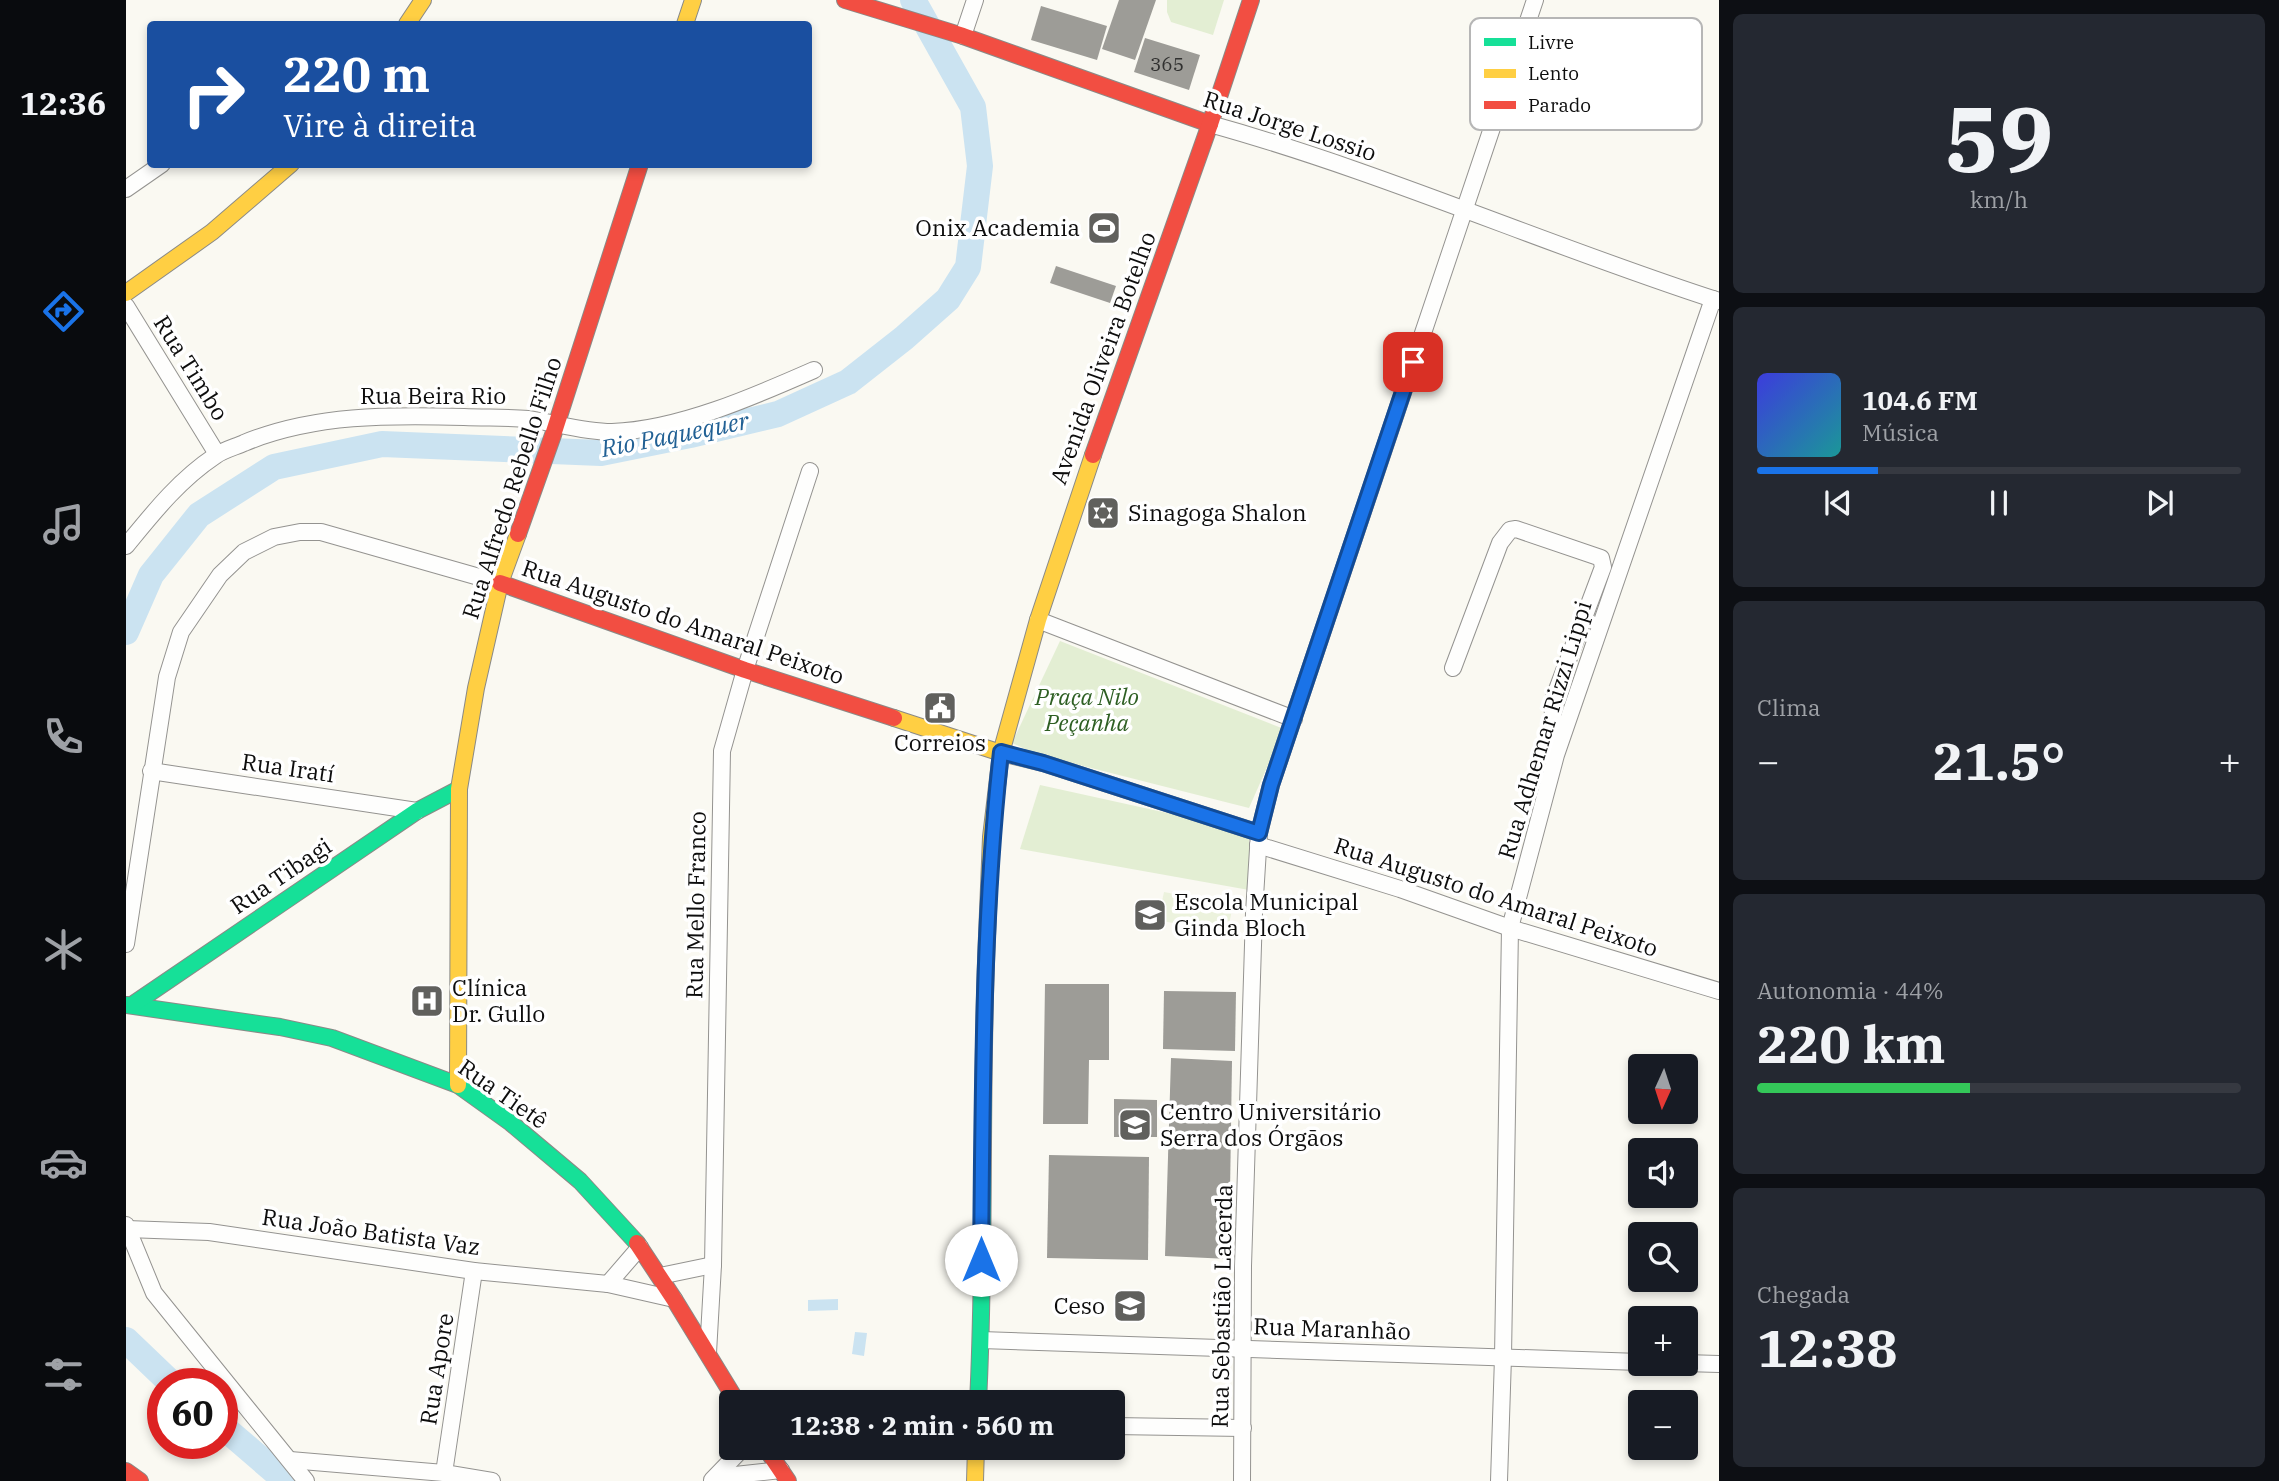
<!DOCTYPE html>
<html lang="pt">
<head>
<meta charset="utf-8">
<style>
	:root { --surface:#171b24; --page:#242831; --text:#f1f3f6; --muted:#9ea1a6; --line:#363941; --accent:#1a73e8 }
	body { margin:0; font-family:"IBM Plex Serif",serif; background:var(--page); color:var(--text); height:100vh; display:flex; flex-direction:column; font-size:26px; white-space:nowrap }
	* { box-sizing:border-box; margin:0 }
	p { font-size:23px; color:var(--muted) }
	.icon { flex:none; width:38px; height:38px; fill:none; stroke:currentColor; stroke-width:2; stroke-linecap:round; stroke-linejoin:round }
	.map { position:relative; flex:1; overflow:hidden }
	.side { display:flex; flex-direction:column; gap:14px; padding:14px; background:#0d0f14; width:560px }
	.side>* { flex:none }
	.banner { position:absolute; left:21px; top:21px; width:665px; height:147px; border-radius:7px; box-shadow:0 4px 10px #0003; background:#1a4fa0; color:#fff; overflow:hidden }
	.needle { width:46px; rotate:183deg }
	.controls { position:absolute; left:1502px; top:1054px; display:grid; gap:14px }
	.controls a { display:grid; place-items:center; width:70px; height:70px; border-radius:7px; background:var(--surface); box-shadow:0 4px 10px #0003; font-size:35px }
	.speed { position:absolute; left:21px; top:1368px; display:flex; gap:14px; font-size:35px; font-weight:700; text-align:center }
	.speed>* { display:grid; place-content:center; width:91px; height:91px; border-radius:50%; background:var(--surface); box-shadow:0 4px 10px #0003; line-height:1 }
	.speed .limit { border:10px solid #d22; background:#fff; color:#111 }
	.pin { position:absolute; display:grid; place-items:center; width:60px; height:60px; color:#fff; margin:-30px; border-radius:14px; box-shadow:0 4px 10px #0006 }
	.me { position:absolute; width:77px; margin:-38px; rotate:0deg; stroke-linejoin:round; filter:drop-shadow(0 0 5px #0008) }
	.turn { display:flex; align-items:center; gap:24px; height:147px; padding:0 21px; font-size:32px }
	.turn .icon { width:91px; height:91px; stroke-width:2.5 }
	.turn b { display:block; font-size:49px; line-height:60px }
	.big { font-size:52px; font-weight:700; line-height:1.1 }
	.side .widget { flex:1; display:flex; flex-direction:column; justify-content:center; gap:10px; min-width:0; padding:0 24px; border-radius:10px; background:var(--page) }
	.side .dial { align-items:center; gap:0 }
	.dial b { font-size:91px; line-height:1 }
	.song { display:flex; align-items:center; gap:21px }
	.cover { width:84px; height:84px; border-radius:10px; background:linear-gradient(135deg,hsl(240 70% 55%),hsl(180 70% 35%)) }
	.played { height:7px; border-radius:4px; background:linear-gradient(90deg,var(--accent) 25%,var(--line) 25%) }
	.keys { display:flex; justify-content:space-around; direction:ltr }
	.heat { display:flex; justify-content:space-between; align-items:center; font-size:38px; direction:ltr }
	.charge { height:10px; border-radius:5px; background:linear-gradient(90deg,#34c759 44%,var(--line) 0) }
	.trip { position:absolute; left:593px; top:1390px; width:406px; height:70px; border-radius:7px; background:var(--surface); box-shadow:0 4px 10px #0003; font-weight:700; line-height:70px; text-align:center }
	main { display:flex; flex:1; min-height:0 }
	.menu { display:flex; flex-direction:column; width:126px; justify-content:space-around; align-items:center; background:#090b0e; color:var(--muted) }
	.menu .icon { width:49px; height:49px }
	.menu .on { color:var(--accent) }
	.menu b { font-size:32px; color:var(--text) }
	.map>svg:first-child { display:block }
</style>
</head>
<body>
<main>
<nav class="menu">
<b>12:36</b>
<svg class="icon on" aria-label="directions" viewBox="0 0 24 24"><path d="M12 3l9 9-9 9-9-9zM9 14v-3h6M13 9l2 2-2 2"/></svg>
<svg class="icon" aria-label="music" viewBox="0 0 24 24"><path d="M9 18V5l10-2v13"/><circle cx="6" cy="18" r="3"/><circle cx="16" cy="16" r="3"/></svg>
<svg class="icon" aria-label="phone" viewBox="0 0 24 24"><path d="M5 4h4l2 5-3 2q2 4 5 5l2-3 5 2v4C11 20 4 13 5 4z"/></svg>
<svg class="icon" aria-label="climate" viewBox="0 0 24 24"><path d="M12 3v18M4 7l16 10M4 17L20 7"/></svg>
<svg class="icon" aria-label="car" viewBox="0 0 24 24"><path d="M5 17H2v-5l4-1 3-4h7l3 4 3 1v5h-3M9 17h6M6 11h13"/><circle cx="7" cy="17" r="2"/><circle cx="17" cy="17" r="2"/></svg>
<svg class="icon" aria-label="filters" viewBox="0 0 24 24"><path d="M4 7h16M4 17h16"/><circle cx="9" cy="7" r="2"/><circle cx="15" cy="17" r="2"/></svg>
</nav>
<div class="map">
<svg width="1593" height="1481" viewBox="0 0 1593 1481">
	<rect width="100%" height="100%" fill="#faf9f2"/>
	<g fill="#e3eed3">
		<polygon points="1041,0 1098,0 1087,35 1045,22 1041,12"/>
		<polygon points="934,641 1158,729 1123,808 910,754 886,743"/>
		<polygon points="914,785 1123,831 1123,890 894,849"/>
	</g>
	<polygon fill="#ecf2dd" points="1038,892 1107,905 1101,934 1032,920"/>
	<g fill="#cbe3f1">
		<polygon points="712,1299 712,1310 682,1311 682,1300"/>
		<polygon points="729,1332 741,1333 738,1356 726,1354"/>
	</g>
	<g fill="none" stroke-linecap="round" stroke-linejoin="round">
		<g stroke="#cbe3f1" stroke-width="26">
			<polyline points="0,632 25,575 73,515 148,467 256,444 475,453 564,435 652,414 722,382 778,338 822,299 842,267 854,166 847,107 787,0"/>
			<polyline points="0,1340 46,1384"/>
			<polyline points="96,1426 160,1481"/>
		</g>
	</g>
	<g fill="#9d9c97">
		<polygon points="993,0 1030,0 1009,60 976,49"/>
		<polygon points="915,6 981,26 971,60 905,40"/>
		<polygon points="1019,38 1074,55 1063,90 1008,72"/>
		<polygon points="930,266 990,286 984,303 924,283"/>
		<polygon points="919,984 983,984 983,1060 963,1060 962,1124 917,1124"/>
		<polygon points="1038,991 1110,992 1109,1051 1037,1049"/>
		<polygon points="1045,1058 1106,1061 1103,1259 1039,1256"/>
		<polygon points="988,1099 1031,1100 1031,1137 988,1137"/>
		<polygon points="923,1155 1023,1157 1022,1260 921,1258"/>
	</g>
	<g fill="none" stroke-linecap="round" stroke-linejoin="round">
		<defs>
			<g id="street">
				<polyline points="837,36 849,0"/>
				<path d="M1084,124C1257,172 1422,246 1593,301"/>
				<polyline points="0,189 36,164"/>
				<polyline points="0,306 91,454"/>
				<path d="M0,546C27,513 53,480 89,456C97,450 109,447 118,443C188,414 264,415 338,417C359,418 381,417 402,419C430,423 457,432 486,432C552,430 629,396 688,370"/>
				<polyline points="912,620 1168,719"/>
				<polyline points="1327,668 1374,543 1384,530 1390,529 1475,558 1477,567 1426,703 1430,749"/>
				<polyline points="875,753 917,763 1133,833"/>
				<polyline points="25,771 291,811"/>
				<polyline points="1132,845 1274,889 1384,928 1593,991"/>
				<polyline points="0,944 41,677 55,632 94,575 118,552 148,537 174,532 195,532 374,583"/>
				<polyline points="0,1225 28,1293 180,1481"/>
				<polyline points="1,1229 83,1232 348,1271 482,1284 548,1299"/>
				<polyline points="534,1276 587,1265"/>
				<polyline points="482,1284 514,1247"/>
				<polyline points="855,1340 1514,1362"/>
				<polyline points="582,1353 587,1265 596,751 619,670 684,471"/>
				<polyline points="1558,1363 1593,1364"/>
				<polyline points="987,1426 1117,1428"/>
				<polyline points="164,1460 318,1473 366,1481"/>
				<polyline points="318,1473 348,1271"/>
				<polyline points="591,1477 655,1470"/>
				<polyline points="586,1480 618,1447"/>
				<polyline points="1116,1481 1117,1266 1128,913 1133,833 1145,785 1409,0"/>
				<polyline points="1373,1481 1377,1357 1384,928 1430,755 1587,299"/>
			</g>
			<g id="fast">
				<polyline points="0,1005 154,1027 206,1038 332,1085 385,1123 454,1181 511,1243"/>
				<polyline points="6,1005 291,811 333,789"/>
				<path d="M852,1402C860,1247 854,1092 861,936"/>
			</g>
			<g id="slow">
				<polyline points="281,24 297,0"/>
				<polyline points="559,24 567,0"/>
				<polyline points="0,293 86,232 165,164"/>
				<polyline points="768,718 875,753"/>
				<polyline points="861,936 865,837 875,753 912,620 967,455"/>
				<polyline points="332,1085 333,789 350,688 374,583 392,534"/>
				<polyline points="849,1481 850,1447"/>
			</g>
			<g id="jam">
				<polyline points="719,0 837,36 1084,124"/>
				<polyline points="967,455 1084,124 1125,0"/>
				<polyline points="392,534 427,435 514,164"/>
				<polyline points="374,583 619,670 768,718"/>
				<polyline points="511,1243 548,1299 611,1402"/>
				<polyline points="639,1447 662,1481"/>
				<polyline points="0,1471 14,1481"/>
			</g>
		</defs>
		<use href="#street" stroke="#949390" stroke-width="18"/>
		<use href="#fast" stroke="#8a8a87" stroke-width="18"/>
		<use href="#slow" stroke="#8a8a87" stroke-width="18"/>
		<use href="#jam" stroke="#8a8a87" stroke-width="18"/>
		<use href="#street" stroke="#fefefd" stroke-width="16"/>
		<use href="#fast" stroke="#16e098" stroke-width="16"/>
		<use href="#slow" stroke="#ffcf43" stroke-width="16"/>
		<use href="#jam" stroke="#f24e42" stroke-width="16"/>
	</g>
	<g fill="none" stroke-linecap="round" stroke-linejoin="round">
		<defs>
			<path id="route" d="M855,1260C857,1090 856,921 875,752L917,763L1133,833L1145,785L1287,362"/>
		</defs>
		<use href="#route" stroke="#114b97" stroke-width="18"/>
		<use href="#route" stroke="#1a73e8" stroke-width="12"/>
	</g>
	<defs>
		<symbol id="stadium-square" viewBox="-11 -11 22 22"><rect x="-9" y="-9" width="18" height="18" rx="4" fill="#60605d" stroke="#fff"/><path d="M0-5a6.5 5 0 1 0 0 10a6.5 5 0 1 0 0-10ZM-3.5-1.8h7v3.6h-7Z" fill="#fff"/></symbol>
		<symbol id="synagogue-square" viewBox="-11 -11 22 22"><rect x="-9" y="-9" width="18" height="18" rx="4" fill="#60605d" stroke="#fff"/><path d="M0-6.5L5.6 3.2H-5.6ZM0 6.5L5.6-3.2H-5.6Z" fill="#fff"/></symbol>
		<symbol id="civic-square" viewBox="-11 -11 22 22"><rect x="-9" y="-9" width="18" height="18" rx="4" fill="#60605d" stroke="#fff"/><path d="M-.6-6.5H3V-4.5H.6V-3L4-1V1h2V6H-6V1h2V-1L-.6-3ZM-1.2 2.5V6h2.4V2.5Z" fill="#fff"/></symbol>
		<symbol id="school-square" viewBox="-11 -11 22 22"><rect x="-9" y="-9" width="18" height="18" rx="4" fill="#60605d" stroke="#fff"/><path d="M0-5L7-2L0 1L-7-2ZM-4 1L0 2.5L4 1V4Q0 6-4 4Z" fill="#fff"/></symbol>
		<symbol id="hospital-square" viewBox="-11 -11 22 22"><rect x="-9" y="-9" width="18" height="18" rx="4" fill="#60605d" stroke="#fff"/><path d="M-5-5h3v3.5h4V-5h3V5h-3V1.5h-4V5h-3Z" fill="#fff"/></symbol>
		<symbol id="university-square" viewBox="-11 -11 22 22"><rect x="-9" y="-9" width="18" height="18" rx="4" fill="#60605d" stroke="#fff"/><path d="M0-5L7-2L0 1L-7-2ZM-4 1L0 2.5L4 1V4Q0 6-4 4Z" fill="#fff"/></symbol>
	</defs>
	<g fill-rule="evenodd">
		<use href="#stadium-square" x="959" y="209" width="38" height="38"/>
		<use href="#synagogue-square" x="958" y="494" width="38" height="38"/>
		<use href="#civic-square" x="795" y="689" width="38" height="38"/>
		<use href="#school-square" x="1005" y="896" width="38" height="38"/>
		<use href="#hospital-square" x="282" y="982" width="38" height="38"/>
		<use href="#university-square" x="990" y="1106" width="38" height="38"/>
		<use href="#school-square" x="985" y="1287" width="38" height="38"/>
	</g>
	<g text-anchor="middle" stroke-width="7" stroke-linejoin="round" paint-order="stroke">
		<g font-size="19" fill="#313130">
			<text x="1041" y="71">365</text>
		</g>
		<g font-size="23" fill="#0d0d0d" stroke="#fff">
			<text transform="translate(1164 126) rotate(18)" y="8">Rua Jorge Lossio</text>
			<text transform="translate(977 358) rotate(-70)" y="8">Avenida Oliveira Botelho</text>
			<text transform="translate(65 368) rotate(58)" y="8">Rua Timbo</text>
			<text x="307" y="404">Rua Beira Rio</text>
			<text transform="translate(386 488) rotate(-72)" y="8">Rua Alfredo Rebello Filho</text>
			<text transform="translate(557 622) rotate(19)" y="8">Rua Augusto do Amaral Peixoto</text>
			<text transform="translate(1419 730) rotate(-73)" y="8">Rua Adhemar Rizzi Lippi</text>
			<text transform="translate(162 768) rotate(8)" y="8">Rua Iratí</text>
			<text transform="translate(155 876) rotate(-34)" y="8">Rua Tibagi</text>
			<text transform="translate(1370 897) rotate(18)" y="8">Rua Augusto do Amaral Peixoto</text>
			<text transform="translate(570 905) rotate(-89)" y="8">Rua Mello Franco</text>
			<text transform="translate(377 1094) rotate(35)" y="8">Rua Tietê</text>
			<text transform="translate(245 1232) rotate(8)" y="8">Rua João Batista Vaz</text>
			<text transform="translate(1096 1306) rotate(-89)" y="8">Rua Sebastião Lacerda</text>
			<text transform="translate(1206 1329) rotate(2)" y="8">Rua Maranhão</text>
			<text transform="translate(311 1369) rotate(-81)" y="8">Rua Apore</text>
		</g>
		<g font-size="23" fill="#0d0d0d" stroke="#fff" text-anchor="start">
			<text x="954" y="236" text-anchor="end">Onix Academia</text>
			<text x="1002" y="521">Sinagoga Shalon</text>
			<text x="814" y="751" text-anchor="middle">Correios</text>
			<text x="1048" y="910">Escola Municipal<tspan x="1048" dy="26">Ginda Bloch</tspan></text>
			<text x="326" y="996">Clínica<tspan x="326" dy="26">Dr. Gullo</tspan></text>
			<text x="1034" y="1120">Centro Universitário<tspan x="1034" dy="26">Serra dos Órgãos</tspan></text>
			<text x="979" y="1314" text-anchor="end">Ceso</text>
		</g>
		<g font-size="23" font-style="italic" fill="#2e5f23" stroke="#fff">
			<text x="961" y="705">Praça Nilo<tspan x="961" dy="26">Peçanha</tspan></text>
		</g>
		<g font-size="24" font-style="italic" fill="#216094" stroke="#fff">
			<text transform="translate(549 435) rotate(-11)" y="8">Rio Paquequer</text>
		</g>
	</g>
	<rect x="1344" y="18" width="232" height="112" rx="10" fill="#fff" stroke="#b6b6b6" stroke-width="2"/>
	<rect x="1358" y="38" width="32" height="8" fill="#16e098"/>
	<rect x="1358" y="69" width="32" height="9" fill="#ffcf43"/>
	<rect x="1358" y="101" width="32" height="8" fill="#f24e42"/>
	<g font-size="19" fill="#0d0d0d">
		<text x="1402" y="49">Livre</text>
		<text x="1402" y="80">Lento</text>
		<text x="1402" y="112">Parado</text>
	</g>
</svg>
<div class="controls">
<a><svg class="needle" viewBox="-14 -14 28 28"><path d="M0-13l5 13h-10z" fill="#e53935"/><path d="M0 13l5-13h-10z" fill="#9ea1a6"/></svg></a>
<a><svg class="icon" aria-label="sound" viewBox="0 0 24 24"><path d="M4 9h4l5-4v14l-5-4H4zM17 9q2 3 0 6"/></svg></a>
<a><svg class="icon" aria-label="search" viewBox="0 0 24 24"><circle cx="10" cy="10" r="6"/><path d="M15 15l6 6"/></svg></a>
<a>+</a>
<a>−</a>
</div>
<div class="speed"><div class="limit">60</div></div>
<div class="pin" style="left:1287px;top:362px;background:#d93025"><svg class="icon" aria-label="arrive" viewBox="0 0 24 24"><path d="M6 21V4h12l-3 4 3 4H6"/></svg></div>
<svg class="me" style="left:855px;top:1260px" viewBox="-20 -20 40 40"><circle r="19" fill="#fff"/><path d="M0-13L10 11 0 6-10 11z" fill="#1a73e8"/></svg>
<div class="trip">12:38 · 2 min · 560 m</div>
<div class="banner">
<div class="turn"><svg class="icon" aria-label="right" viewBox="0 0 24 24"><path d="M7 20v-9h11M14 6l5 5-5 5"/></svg><div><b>220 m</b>Vire à direita</div></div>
</div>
</div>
<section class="side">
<div class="widget dial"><b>59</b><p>km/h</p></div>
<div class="widget">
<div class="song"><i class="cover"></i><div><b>104.6 FM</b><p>Música</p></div></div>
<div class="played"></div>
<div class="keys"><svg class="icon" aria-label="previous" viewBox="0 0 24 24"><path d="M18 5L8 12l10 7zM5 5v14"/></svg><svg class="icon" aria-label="pause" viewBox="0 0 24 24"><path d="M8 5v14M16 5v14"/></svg><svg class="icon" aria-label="next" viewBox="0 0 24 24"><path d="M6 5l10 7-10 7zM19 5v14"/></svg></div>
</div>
<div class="widget"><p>Clima</p>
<div class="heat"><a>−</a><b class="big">21.5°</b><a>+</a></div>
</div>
<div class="widget"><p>Autonomia · 44%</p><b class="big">220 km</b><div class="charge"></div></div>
<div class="widget"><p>Chegada</p><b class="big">12:38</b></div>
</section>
</main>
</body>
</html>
